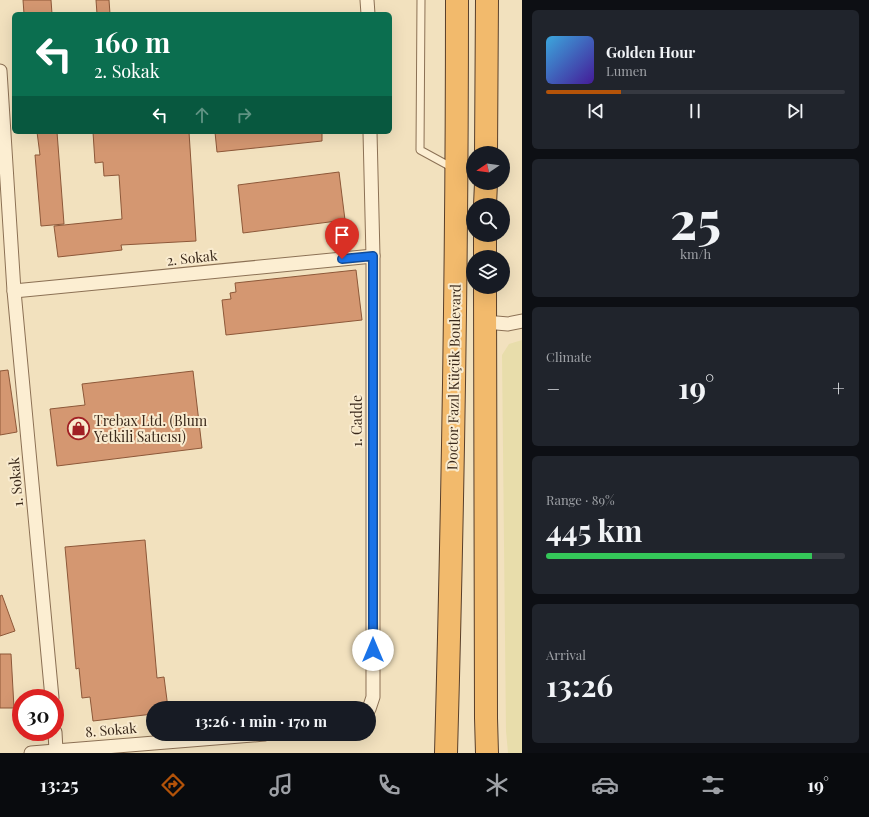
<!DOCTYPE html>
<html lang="en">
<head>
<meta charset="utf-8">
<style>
	:root { --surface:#171b24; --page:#20242c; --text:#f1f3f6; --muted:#9ea1a6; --line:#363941; --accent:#b45309 }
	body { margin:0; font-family:"Playfair Display",serif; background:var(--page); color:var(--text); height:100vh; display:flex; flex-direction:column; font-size:15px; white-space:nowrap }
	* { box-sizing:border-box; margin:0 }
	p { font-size:13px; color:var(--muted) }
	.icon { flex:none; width:22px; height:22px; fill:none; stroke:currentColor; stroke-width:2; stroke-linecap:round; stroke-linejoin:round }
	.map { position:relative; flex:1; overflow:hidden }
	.side { display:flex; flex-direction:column; gap:10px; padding:10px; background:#0d0f14; width:347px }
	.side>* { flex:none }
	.banner { position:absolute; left:12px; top:12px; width:380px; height:122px; border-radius:6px; box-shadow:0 4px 16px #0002; background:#0b6e4f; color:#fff; overflow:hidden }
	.needle { width:26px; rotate:257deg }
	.buttons { position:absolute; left:466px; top:146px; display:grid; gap:8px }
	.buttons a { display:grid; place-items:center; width:44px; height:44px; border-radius:50%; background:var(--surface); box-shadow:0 4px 16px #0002; font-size:20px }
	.speed { position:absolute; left:12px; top:689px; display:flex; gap:8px; font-size:20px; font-weight:700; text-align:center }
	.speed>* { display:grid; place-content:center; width:52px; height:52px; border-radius:50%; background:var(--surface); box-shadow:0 4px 16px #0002; line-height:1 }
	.speed .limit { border:6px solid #d22; background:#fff; color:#111 }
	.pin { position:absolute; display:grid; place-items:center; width:34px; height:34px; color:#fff; margin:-41px -17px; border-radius:50% 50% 50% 0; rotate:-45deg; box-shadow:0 0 4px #0007 }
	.pin .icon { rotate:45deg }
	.me { position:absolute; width:44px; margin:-22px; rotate:0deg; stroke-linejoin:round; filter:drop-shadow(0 0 3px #0008) }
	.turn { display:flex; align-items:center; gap:14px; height:84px; padding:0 16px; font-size:18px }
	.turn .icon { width:52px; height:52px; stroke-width:2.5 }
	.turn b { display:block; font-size:28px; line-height:34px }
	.lanes { display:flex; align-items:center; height:38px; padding:0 16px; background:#0003; justify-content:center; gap:20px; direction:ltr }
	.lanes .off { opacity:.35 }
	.big { font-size:30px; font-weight:700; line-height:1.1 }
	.side .card { flex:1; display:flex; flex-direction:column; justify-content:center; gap:6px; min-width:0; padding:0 14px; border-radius:6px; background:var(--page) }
	.side .dial { align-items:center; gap:0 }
	.dial b { font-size:52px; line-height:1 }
	.song { display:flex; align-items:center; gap:12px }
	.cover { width:48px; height:48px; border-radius:6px; background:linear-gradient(135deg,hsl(200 70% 55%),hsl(260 70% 35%)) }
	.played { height:4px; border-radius:2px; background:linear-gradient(90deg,var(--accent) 25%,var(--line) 25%) }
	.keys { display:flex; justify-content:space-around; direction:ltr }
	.heat { display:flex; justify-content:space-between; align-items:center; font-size:22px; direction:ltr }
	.charge { height:6px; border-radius:3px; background:linear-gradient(90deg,#34c759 89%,var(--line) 0) }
	.trip { position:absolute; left:146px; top:701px; width:230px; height:40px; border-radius:20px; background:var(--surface); box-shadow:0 4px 16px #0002; font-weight:700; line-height:40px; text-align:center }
	.tabs { display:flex; height:64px; justify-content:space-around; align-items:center; background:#090b0e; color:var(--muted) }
	.tabs .icon { width:28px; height:28px }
	.tabs .active { color:var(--accent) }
	.tabs b { font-size:18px; color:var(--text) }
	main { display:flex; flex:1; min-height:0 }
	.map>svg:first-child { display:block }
</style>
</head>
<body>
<main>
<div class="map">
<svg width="522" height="753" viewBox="0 0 522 753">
	<rect width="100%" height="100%" fill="#f2e1be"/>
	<polygon fill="#e8ddab" points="522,340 522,753 508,753 506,731 502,355 509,344"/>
	<g fill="#d49771" stroke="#8d5839">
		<polygon points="23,0 51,0 52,14 24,14"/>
		<polygon points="96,0 109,0 110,14 97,14"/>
		<polygon points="37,132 57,132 64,224 41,226 35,155 40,155"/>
		<polygon points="93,132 189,132 196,241 121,245 122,250 58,257 54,226 122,219 119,175 104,176 103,162 95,163"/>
		<polygon points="215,132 322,132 322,141 217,152"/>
		<polygon points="339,172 345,220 243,233 238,185"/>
		<polygon points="356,270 362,320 226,335 222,300 231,299 230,293 236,292 235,283"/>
		<polygon points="8,370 17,432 0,435 0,371"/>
		<polygon points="193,371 202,448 57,466 50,409 85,405 82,384"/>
		<polygon points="145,540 157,678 164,677 168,708 153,708 153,714 93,721 90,697 82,698 79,668 76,669 65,547"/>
		<polygon points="2,595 15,631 0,636 0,596"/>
		<polygon points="0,654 11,654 14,708 0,708"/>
	</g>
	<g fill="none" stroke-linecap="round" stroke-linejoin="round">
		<defs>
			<polyline id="service" points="421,0 420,150 453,168"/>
			<g id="minor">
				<polyline points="367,0 368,14"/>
				<polyline points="0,71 14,291 52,698"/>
				<polyline points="14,291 373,256"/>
				<polyline points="485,322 508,324 522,321"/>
				<polyline points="369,709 373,697 373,256 370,132"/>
				<polyline points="55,732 56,751"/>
				<polyline points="31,753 265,734"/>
			</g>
			<g id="trunk">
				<polyline points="486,153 487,0"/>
				<polyline points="485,205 486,183"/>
				<polyline points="485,257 485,235"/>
				<polyline points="485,287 486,718 487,753"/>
				<path d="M446,753C453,502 457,251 457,0"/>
			</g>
		</defs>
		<use href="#service" stroke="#8c7155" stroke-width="9"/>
		<use href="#minor" stroke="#8c7155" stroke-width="15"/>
		<use href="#trunk" stroke="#593f2a" stroke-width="24"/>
		<use href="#service" stroke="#fceed2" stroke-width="7"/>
		<use href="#minor" stroke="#fceed2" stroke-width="13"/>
		<use href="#trunk" stroke="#f2ba6c" stroke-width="22"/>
	</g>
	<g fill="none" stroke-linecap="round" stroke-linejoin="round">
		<defs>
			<polyline id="route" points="342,259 373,256 373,650"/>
		</defs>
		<use href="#route" stroke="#114b97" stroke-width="10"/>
		<use href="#route" stroke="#1a73e8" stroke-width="7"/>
	</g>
	<defs>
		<symbol id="shop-ring" viewBox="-11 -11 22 22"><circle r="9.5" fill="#f9ebcf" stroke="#a12024" stroke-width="1.5"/><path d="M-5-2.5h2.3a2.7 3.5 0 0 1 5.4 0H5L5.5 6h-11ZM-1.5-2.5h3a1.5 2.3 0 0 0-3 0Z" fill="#a12024"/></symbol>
	</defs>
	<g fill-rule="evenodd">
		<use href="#shop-ring" x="66" y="416" width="25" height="25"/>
	</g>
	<g text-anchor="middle" stroke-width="4" stroke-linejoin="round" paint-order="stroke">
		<g font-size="14" fill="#3a291b" stroke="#f9ebcf">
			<text transform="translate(192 258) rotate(-6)" y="5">2. Sokak</text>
			<text transform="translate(454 377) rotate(-89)" y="5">Doctor Fazıl Küçük Boulevard</text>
			<text transform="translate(357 421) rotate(-90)" y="5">1. Cadde</text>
			<text transform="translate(16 482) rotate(-95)" y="5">1. Sokak</text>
			<text transform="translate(111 730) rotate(-5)" y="5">8. Sokak</text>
		</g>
		<g font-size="14" fill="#3a291b" stroke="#f9ebcf" text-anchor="start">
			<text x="94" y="426">Trebax Ltd. (Blum<tspan x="94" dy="16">Yetkili Satıcısı)</tspan></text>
		</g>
	</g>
</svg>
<div class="buttons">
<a><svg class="needle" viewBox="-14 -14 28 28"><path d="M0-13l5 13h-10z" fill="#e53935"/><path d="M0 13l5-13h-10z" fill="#9ea1a6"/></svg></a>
<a><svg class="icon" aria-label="search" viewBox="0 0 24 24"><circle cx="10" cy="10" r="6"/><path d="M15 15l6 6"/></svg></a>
<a><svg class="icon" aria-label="layers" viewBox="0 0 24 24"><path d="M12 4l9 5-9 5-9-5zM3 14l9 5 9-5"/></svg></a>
</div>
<div class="speed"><div class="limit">30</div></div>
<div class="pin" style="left:342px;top:259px;background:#d93025"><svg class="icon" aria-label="arrive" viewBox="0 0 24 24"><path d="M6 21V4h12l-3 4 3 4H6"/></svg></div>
<svg class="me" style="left:373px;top:650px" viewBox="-20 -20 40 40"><circle r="19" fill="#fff"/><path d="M0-13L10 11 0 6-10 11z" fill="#1a73e8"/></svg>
<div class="trip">13:26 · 1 min · 170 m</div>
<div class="banner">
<div class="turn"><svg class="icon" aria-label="left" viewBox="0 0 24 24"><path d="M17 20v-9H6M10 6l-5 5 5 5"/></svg><div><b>160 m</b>2. Sokak</div></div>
<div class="lanes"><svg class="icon" aria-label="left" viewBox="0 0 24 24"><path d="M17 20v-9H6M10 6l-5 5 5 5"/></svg><svg class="icon off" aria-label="ahead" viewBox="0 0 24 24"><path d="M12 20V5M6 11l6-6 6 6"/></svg><svg class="icon off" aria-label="right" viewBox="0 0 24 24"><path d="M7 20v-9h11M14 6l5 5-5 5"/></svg></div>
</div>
</div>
<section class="side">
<div class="card">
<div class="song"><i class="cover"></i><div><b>Golden Hour</b><p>Lumen</p></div></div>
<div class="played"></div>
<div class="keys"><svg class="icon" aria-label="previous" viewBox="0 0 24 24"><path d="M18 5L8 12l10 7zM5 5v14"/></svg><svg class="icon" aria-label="pause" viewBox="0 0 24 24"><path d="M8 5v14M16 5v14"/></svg><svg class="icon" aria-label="next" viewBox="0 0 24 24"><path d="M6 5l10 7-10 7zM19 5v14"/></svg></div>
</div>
<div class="card dial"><b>25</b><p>km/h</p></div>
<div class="card"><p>Climate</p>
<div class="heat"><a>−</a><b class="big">19°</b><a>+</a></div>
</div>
<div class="card"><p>Range · 89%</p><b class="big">445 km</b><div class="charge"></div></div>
<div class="card"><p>Arrival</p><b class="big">13:26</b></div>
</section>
</main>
<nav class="tabs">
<b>13:25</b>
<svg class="icon active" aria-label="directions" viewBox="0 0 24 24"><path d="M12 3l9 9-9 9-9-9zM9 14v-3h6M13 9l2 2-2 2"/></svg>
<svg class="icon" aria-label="music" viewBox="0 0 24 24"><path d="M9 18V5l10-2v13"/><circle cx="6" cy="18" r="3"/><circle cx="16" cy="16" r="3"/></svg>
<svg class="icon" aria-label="phone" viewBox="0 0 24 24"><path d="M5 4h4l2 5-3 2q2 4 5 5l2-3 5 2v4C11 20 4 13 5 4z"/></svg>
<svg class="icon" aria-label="climate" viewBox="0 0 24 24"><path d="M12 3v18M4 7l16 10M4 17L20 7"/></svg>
<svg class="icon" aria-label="car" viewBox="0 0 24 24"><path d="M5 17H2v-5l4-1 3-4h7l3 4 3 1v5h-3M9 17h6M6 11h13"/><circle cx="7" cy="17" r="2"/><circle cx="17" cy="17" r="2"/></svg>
<svg class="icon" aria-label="filters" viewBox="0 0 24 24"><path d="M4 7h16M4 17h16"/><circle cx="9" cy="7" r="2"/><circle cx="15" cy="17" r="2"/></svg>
<b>19°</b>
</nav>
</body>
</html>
